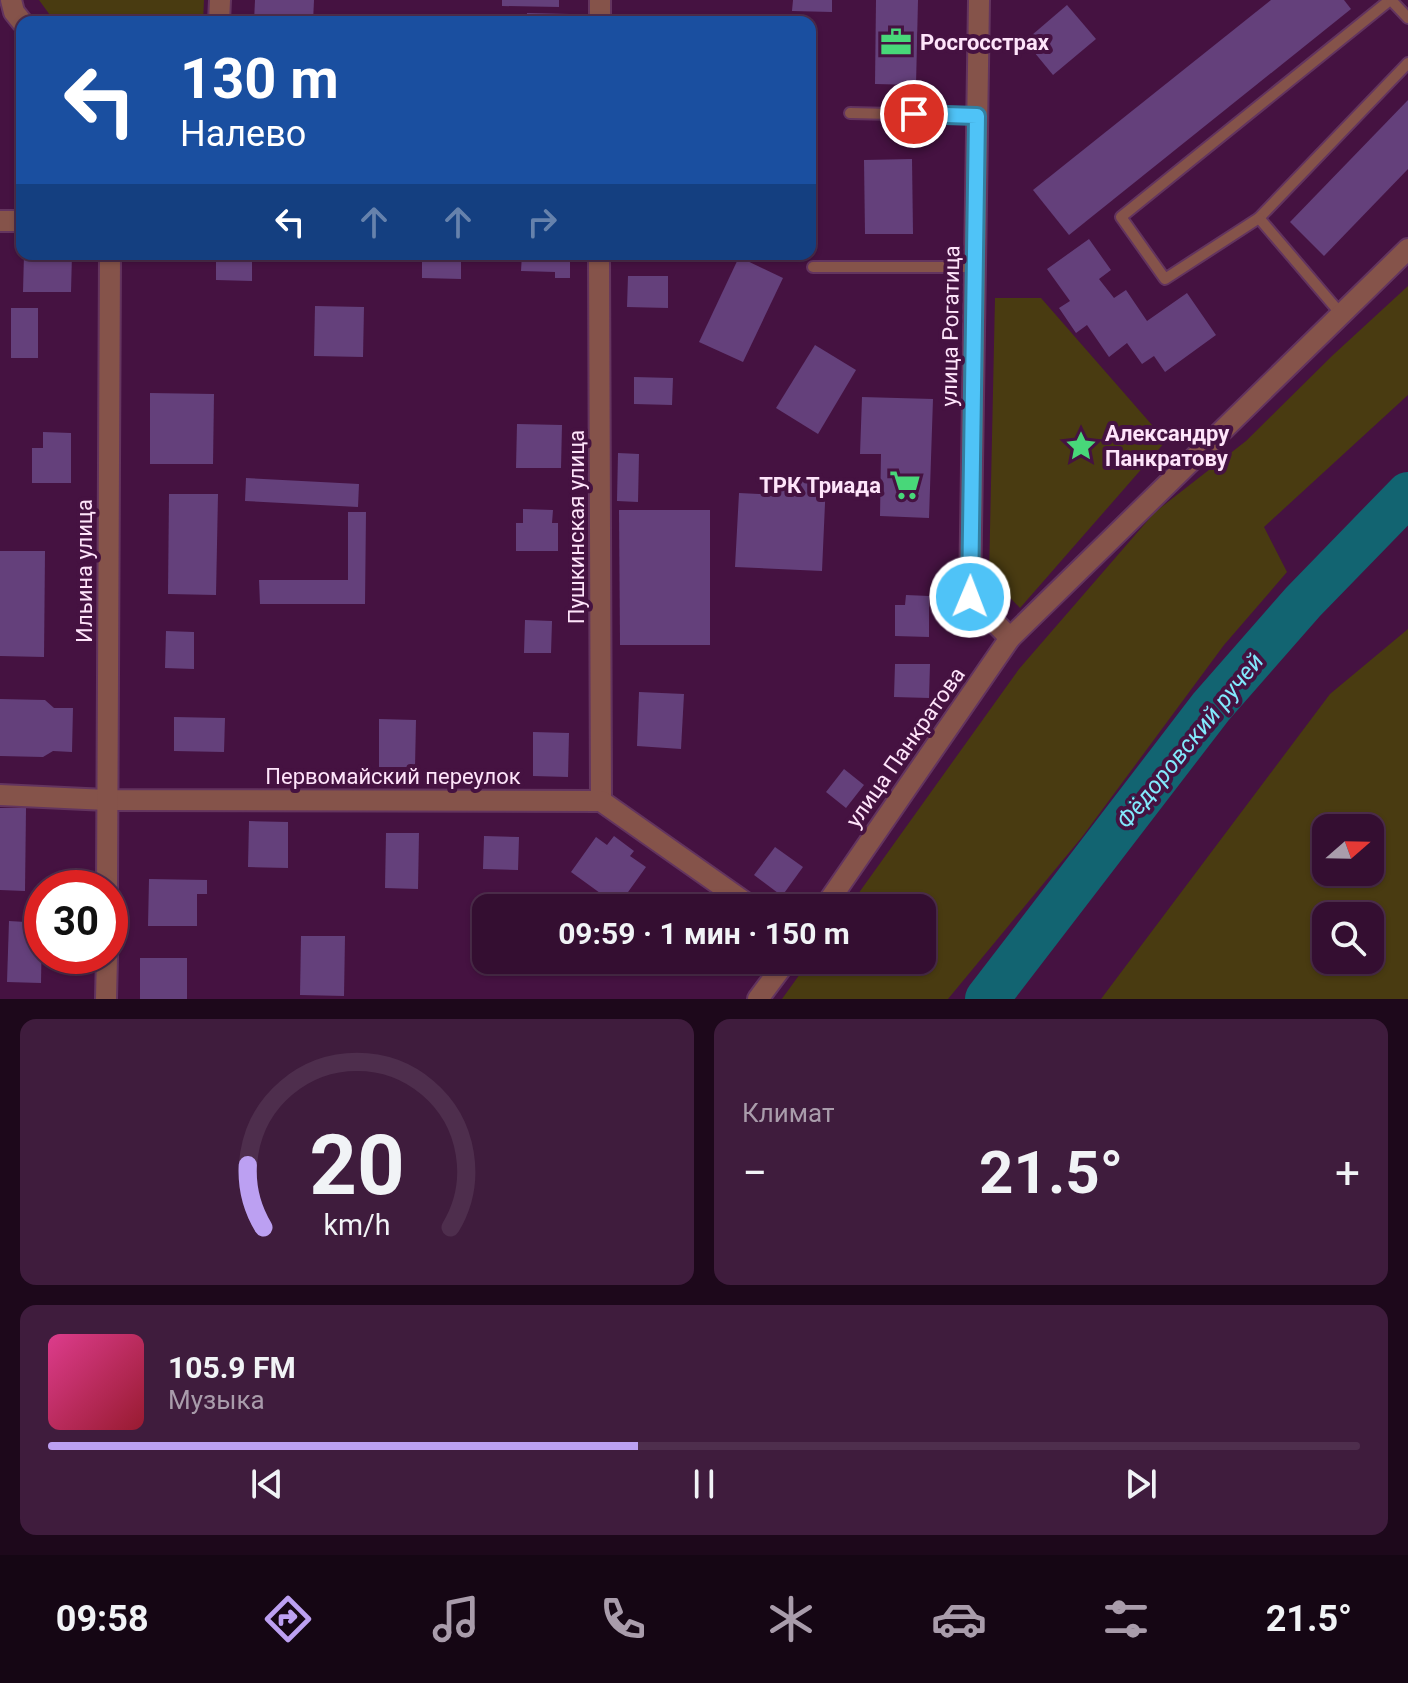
<!DOCTYPE html>
<html lang="ru">
<head>
<meta charset="utf-8">
<style>
	:root { --surface:#340e31; --page:#3f1c3d; --text:#f1f3f6; --muted:#a99cab; --line:#4e2e4d; --accent:#bca0f2 }
	body { margin:0; font-family:Roboto,sans-serif; background:var(--page); color:var(--text); height:100vh; display:flex; flex-direction:column; font-size:30px; white-space:nowrap }
	* { box-sizing:border-box; margin:0 }
	p { font-size:26px; color:var(--muted) }
	.icon { flex:none; width:44px; height:44px; fill:none; stroke:currentColor; stroke-width:2; stroke-linecap:round; stroke-linejoin:round }
	.map { position:relative; height:999px; overflow:hidden }
	.side { display:flex; flex-direction:column; gap:20px; padding:20px; background:#1d081b; flex:1 }
	.side>* { flex:none }
	.top-card { position:absolute; left:16px; top:16px; width:800px; height:244px; border-radius:16px; box-shadow:0 2px 6px #0004,0 0 0 2px var(--line); background:#1a4fa0; color:#fff; overflow:hidden }
	.needle { width:52px; rotate:70deg }
	.buttons { position:absolute; left:1312px; top:814px; display:grid; gap:16px }
	.buttons a { display:grid; place-items:center; width:72px; height:72px; border-radius:16px; background:var(--surface); box-shadow:0 2px 6px #0004,0 0 0 2px var(--line); font-size:40px }
	.speed { position:absolute; left:24px; top:870px; display:flex; gap:16px; font-size:40px; font-weight:700; text-align:center }
	.speed>* { display:grid; place-content:center; width:104px; height:104px; border-radius:50%; background:var(--surface); box-shadow:0 2px 6px #0004,0 0 0 2px var(--line); line-height:1 }
	.speed .limit { border:12px solid #d22; background:#fff; color:#111 }
	.pin { position:absolute; display:grid; place-items:center; width:68px; height:68px; color:#fff; margin:-34px; border:4px solid #fff; border-radius:50%; box-shadow:0 2px 8px #0007 }
	.me { position:absolute; width:88px; margin:-44px; rotate:1deg; stroke-linejoin:round; filter:drop-shadow(0 0 6px #0008) }
	.turn { display:flex; align-items:center; gap:28px; height:168px; padding:0 32px; font-size:36px }
	.turn .icon { width:104px; height:104px; stroke-width:2.5 }
	.turn b { display:block; font-size:56px; line-height:68px }
	.lanes { display:flex; align-items:center; height:76px; padding:0 32px; background:#0003; justify-content:center; gap:40px; direction:ltr }
	.lanes .off { opacity:.35 }
	.big { font-size:60px; font-weight:700; line-height:1.1 }
	.side .widget { flex:1; display:flex; flex-direction:column; justify-content:center; gap:12px; min-width:0; padding:0 28px; border-radius:16px; background:var(--page) }
	.side .dial { align-items:center; gap:0 }
	.dial svg { height:208px; overflow:visible; fill:none; stroke:var(--line); stroke-width:7; stroke-linecap:round; text-anchor:middle }
	.dial text { fill:var(--text); stroke:none }
	.song { display:flex; align-items:center; gap:24px }
	.cover { width:96px; height:96px; border-radius:12px; background:linear-gradient(135deg,hsl(330 70% 55%),hsl(350 70% 35%)) }
	.played { height:8px; border-radius:4px; background:linear-gradient(90deg,var(--accent) 45%,var(--line) 45%) }
	.keys { display:flex; justify-content:space-around; direction:ltr }
	.heat { display:flex; justify-content:space-between; align-items:center; font-size:44px; direction:ltr }
	.side .tiles { flex:1; display:grid; gap:20px; grid-template-columns:1fr 1fr }
	.widget:last-child { grid-column:span 2 }
	.trip { position:absolute; left:472px; top:894px; width:464px; height:80px; border-radius:16px; background:var(--surface); box-shadow:0 2px 6px #0004,0 0 0 2px var(--line); font-weight:700; line-height:80px; text-align:center }
	.tabs { display:flex; height:128px; justify-content:space-around; align-items:center; background:#150614; color:var(--muted) }
	.tabs .icon { width:56px; height:56px }
	.tabs .selected { color:var(--accent) }
	.tabs b { font-size:36px; color:var(--text) }
	.map>svg:first-child { display:block }
</style>
</head>
<body>
<div class="map">
<svg width="1408" height="999" viewBox="0 0 1408 999">
	<rect width="100%" height="100%" fill="#451241"/>
	<g fill="#493b11" fill-rule="evenodd">
		<polygon points="39,0 204,0 203,22 55,22"/>
		<polygon points="1408,286 1408,395 1264,527 1287,572 1224,645 1082,837 948,999 782,999 810,960 922,960 922,908 848,908 1019,669 1155,512 1246,441 1333,355"/>
		<polygon points="995,298 1041,298 1166,441 1020,608 989,576"/>
		<path d="M1408,629V999H1101L1330,694ZM1326,828H1370V872H1326ZM1326,916H1370V960H1326Z"/>
	</g>
	<g fill="none" stroke-linecap="round" stroke-linejoin="round">
		<polyline stroke="#126471" stroke-width="44" points="987,999 1211,707 1303,602 1408,494"/>
	</g>
	<g fill="#64407b">
		<polygon points="255,0 314,0 313,22 254,22"/>
		<polygon points="502,0 559,0 559,7 502,6"/>
		<polygon points="793,0 832,0 832,12 792,11"/>
		<polygon points="876,0 918,0 916,85 875,84"/>
		<polygon points="1271,0 1344,0 1351,9 1069,235 1033,190"/>
		<polygon points="1067,5 1096,39 1053,75 1025,41"/>
		<polygon points="527,13 570,14 570,22 527,22"/>
		<polygon points="1408,100 1408,169 1324,256 1290,222"/>
		<polygon points="912,159 913,234 865,234 864,160"/>
		<polygon points="1089,239 1111,270 1099,279 1114,298 1126,290 1147,321 1187,293 1216,335 1165,372 1154,356 1142,364 1127,343 1109,357 1087,325 1076,333 1059,308 1070,301 1047,269"/>
		<polygon points="24,254 72,254 71,292 23,292"/>
		<polygon points="216,254 252,254 252,281 216,280"/>
		<polygon points="422,254 461,256 461,279 422,278"/>
		<polygon points="522,254 570,254 570,278 555,278 555,272 521,271"/>
		<polygon points="739,257 783,278 743,362 699,342"/>
		<polygon points="628,276 668,276 668,308 627,307"/>
		<polygon points="315,306 364,307 363,357 314,356"/>
		<rect x="11" y="308" width="27" height="50"/>
		<polygon points="815,345 856,370 818,434 776,408"/>
		<polygon points="634,377 673,378 672,405 634,404"/>
		<polygon points="150,393 214,394 213,464 150,464"/>
		<polygon points="862,397 933,399 929,518 880,516 881,454 860,454"/>
		<polygon points="517,424 562,425 561,468 516,468"/>
		<polygon points="43,432 71,433 71,483 32,483 32,448 43,448"/>
		<polygon points="618,453 639,454 638,502 617,501"/>
		<polygon points="246,478 359,484 358,507 245,501"/>
		<polygon points="781,479 826,481 822,571 735,567 739,493 780,495"/>
		<polygon points="169,494 218,494 216,595 168,594"/>
		<polygon points="523,509 553,510 552,523 558,523 558,551 516,551 516,523 523,523"/>
		<polygon points="619,510 710,510 710,645 620,645"/>
		<polygon points="348,512 366,512 365,604 260,604 259,580 348,580"/>
		<polygon points="0,551 45,551 44,657 0,656"/>
		<polygon points="906,595 929,596 929,637 895,636 895,605 905,605"/>
		<polygon points="525,620 552,621 551,653 524,653"/>
		<polygon points="166,631 194,632 194,669 165,668"/>
		<polygon points="895,664 930,664 929,698 894,697"/>
		<polygon points="639,692 684,694 681,749 637,746"/>
		<polygon points="0,699 45,700 54,708 73,708 72,752 53,751 43,757 0,756"/>
		<polygon points="174,717 225,718 224,752 174,751"/>
		<polygon points="379,719 416,720 415,767 379,767"/>
		<polygon points="533,732 569,733 568,777 533,776"/>
		<polygon points="844,769 864,785 846,808 826,792"/>
		<polygon points="0,808 26,808 25,891 0,890"/>
		<polygon points="249,821 288,822 288,868 248,867"/>
		<polygon points="386,833 419,833 418,889 385,888"/>
		<polygon points="484,836 519,837 518,870 483,869"/>
		<polygon points="614,836 634,851 630,856 646,867 618,906 571,872 596,837 607,845"/>
		<polygon points="775,847 803,867 782,896 754,875"/>
		<polygon points="149,879 207,880 207,894 197,894 197,926 148,926"/>
		<polygon points="9,921 42,923 41,983 7,982"/>
		<polygon points="301,936 345,936 344,996 300,995"/>
		<rect x="140" y="958" width="47" height="41"/>
		<polygon points="711,960 728,960 722,968"/>
	</g>
	<g fill="none" stroke-linecap="round" stroke-linejoin="round">
		<defs>
			<g id="service">
				<polyline points="1390,0 1121,217 1165,279 1259,218 1408,63"/>
				<polyline points="1391,0 1408,18"/>
				<polyline points="850,113 977,116"/>
				<polyline points="1259,218 1341,314"/>
				<polyline points="813,267 975,267"/>
			</g>
			<g id="minor">
				<polyline points="11,0 14,12 22,22"/>
				<polyline points="979,0 970,597 1010,638"/>
				<polyline points="219,22 220,0"/>
				<polyline points="600,22 600,0"/>
				<polyline points="0,221 22,221"/>
				<polyline points="599,254 601,801"/>
				<polyline points="0,795 107,800 601,801 753,908"/>
				<polyline points="107,888 110,254"/>
				<polyline points="824,908 1010,638 1408,249"/>
				<polyline points="106,999 107,956"/>
				<polyline points="758,999 787,960"/>
			</g>
		</defs>
		<use href="#service" stroke="#63345f" stroke-width="14"/>
		<use href="#minor" stroke="#63345f" stroke-width="24"/>
		<use href="#service" stroke="#85534a" stroke-width="10"/>
		<use href="#minor" stroke="#85534a" stroke-width="20"/>
	</g>
	<g fill="none" stroke-linecap="round" stroke-linejoin="round">
		<defs>
			<polyline id="route" points="914,114 977,116 970,597"/>
		</defs>
		<use href="#route" stroke="#337fa1" stroke-width="20"/>
		<use href="#route" stroke="#4fc3f7" stroke-width="14"/>
	</g>
	<defs>
		<symbol id="office-bare" viewBox="-9 -9 18 18"><path d="M-6-3h4V-5.5h4V-3h4V5H-6ZM-1-4.5V-3h2v-1.5ZM-6 0V1H6V0Z" fill="#48d779" stroke="#451241" stroke-width="2.5" paint-order="stroke"/></symbol>
		<symbol id="sight-bare" viewBox="-9 -9 18 18"><path d="M0-6L1.8-2.2L6-1.7L2.9 1.2L3.7 5.4L0 3.3L-3.7 5.4L-2.9 1.2L-6-1.7L-1.8-2.2Z" fill="#48d779" stroke="#451241" stroke-width="2.5" paint-order="stroke"/></symbol>
		<symbol id="supermarket-bare" viewBox="-9 -9 18 18"><path d="M-6-5.5h2.5l.6 2H6L4.5 2H-2.5L-4.4-4H-6ZM-1.5 3.2a1.3 1.3 0 1 0 .1 0ZM3 3.2a1.3 1.3 0 1 0 .1 0Z" fill="#48d779" stroke="#451241" stroke-width="2.5" paint-order="stroke"/></symbol>
	</defs>
	<g fill-rule="evenodd">
		<use href="#office-bare" x="874" y="20" width="44" height="44"/>
		<use href="#sight-bare" x="1059" y="424" width="44" height="44"/>
		<use href="#supermarket-bare" x="883" y="463" width="44" height="44"/>
	</g>
	<g text-anchor="middle" stroke-width="8" stroke-linejoin="round" paint-order="stroke">
		<g font-size="22" font-weight="bold" fill="#fee4fa" stroke="#451241" text-anchor="start">
			<text x="920" y="50">Росгосстрах</text>
			<text x="1105" y="441">Александру<tspan x="1105" dy="25">Панкратову</tspan></text>
			<text x="881" y="493" text-anchor="end">ТРК Триада</text>
		</g>
		<g font-size="22" fill="#fee4fa" stroke="#451241">
			<text transform="translate(950 326) rotate(-89)" y="8">улица Рогатица</text>
			<text transform="translate(576 527) rotate(-90)" y="8">Пушкинская улица</text>
			<text transform="translate(84 571) rotate(-90)" y="8">Ильина улица</text>
			<text transform="translate(905 747) rotate(-55)" y="8">улица Панкратова</text>
			<text x="393" y="784">Первомайский переулок</text>
		</g>
		<g font-size="24" font-style="italic" fill="#82e9fc" stroke="#451241">
			<text transform="translate(1190 741) rotate(-51)" y="8">Фёдоровский ручей</text>
		</g>
	</g>
</svg>
<div class="buttons">
<a><svg class="needle" viewBox="-14 -14 28 28"><path d="M0-13l5 13h-10z" fill="#e53935"/><path d="M0 13l5-13h-10z" fill="#a99cab"/></svg></a>
<a><svg class="icon" aria-label="search" viewBox="0 0 24 24"><circle cx="10" cy="10" r="6"/><path d="M15 15l6 6"/></svg></a>
</div>
<div class="speed"><div class="limit">30</div></div>
<div class="pin" style="left:914px;top:114px;background:#d93025"><svg class="icon" aria-label="arrive" viewBox="0 0 24 24"><path d="M6 21V4h12l-3 4 3 4H6"/></svg></div>
<svg class="me" style="left:970px;top:597px" viewBox="-20 -20 40 40"><circle r="17" fill="#4fc3f7" stroke="#fff" stroke-width="3"/><path d="M0-11L8 9 0 5-8 9z" fill="#fff"/></svg>
<div class="trip">09:59 · 1 мин · 150 m</div>
<div class="top-card">
<div class="turn"><svg class="icon" aria-label="left" viewBox="0 0 24 24"><path d="M17 20v-9H6M10 6l-5 5 5 5"/></svg><div><b>130 m</b>Налево</div></div>
<div class="lanes"><svg class="icon" aria-label="left" viewBox="0 0 24 24"><path d="M17 20v-9H6M10 6l-5 5 5 5"/></svg><svg class="icon off" aria-label="ahead" viewBox="0 0 24 24"><path d="M12 20V5M6 11l6-6 6 6"/></svg><svg class="icon off" aria-label="ahead" viewBox="0 0 24 24"><path d="M12 20V5M6 11l6-6 6 6"/></svg><svg class="icon off" aria-label="right" viewBox="0 0 24 24"><path d="M7 20v-9h11M14 6l5 5-5 5"/></svg></div>
</div>
</div>
<section class="side">
<div class="tiles">
<div class="widget dial"><svg viewBox="0 0 100 80">
<path d="M14 69A42 42 0 1 1 86 69"/>
<path d="M14 69A42 42 0 0 1 8 45" stroke="#bca0f2"/>
<text x="50" y="56" font-size="32" font-weight="700">20</text>
<text x="50" y="72" font-size="11">km/h</text>
</svg></div>
<div class="widget"><p>Климат</p>
<div class="heat"><a>−</a><b class="big">21.5°</b><a>+</a></div>
</div>
<div class="widget">
<div class="song"><i class="cover"></i><div><b>105.9 FM</b><p>Музыка</p></div></div>
<div class="played"></div>
<div class="keys"><svg class="icon" aria-label="previous" viewBox="0 0 24 24"><path d="M18 5L8 12l10 7zM5 5v14"/></svg><svg class="icon" aria-label="pause" viewBox="0 0 24 24"><path d="M8 5v14M16 5v14"/></svg><svg class="icon" aria-label="next" viewBox="0 0 24 24"><path d="M6 5l10 7-10 7zM19 5v14"/></svg></div>
</div>
</div>
</section>
<nav class="tabs">
<b>09:58</b>
<svg class="icon selected" aria-label="directions" viewBox="0 0 24 24"><path d="M12 3l9 9-9 9-9-9zM9 14v-3h6M13 9l2 2-2 2"/></svg>
<svg class="icon" aria-label="music" viewBox="0 0 24 24"><path d="M9 18V5l10-2v13"/><circle cx="6" cy="18" r="3"/><circle cx="16" cy="16" r="3"/></svg>
<svg class="icon" aria-label="phone" viewBox="0 0 24 24"><path d="M5 4h4l2 5-3 2q2 4 5 5l2-3 5 2v4C11 20 4 13 5 4z"/></svg>
<svg class="icon" aria-label="climate" viewBox="0 0 24 24"><path d="M12 3v18M4 7l16 10M4 17L20 7"/></svg>
<svg class="icon" aria-label="car" viewBox="0 0 24 24"><path d="M5 17H2v-5l4-1 3-4h7l3 4 3 1v5h-3M9 17h6M6 11h13"/><circle cx="7" cy="17" r="2"/><circle cx="17" cy="17" r="2"/></svg>
<svg class="icon" aria-label="filters" viewBox="0 0 24 24"><path d="M4 7h16M4 17h16"/><circle cx="9" cy="7" r="2"/><circle cx="15" cy="17" r="2"/></svg>
<b>21.5°</b>
</nav>
</body>
</html>
